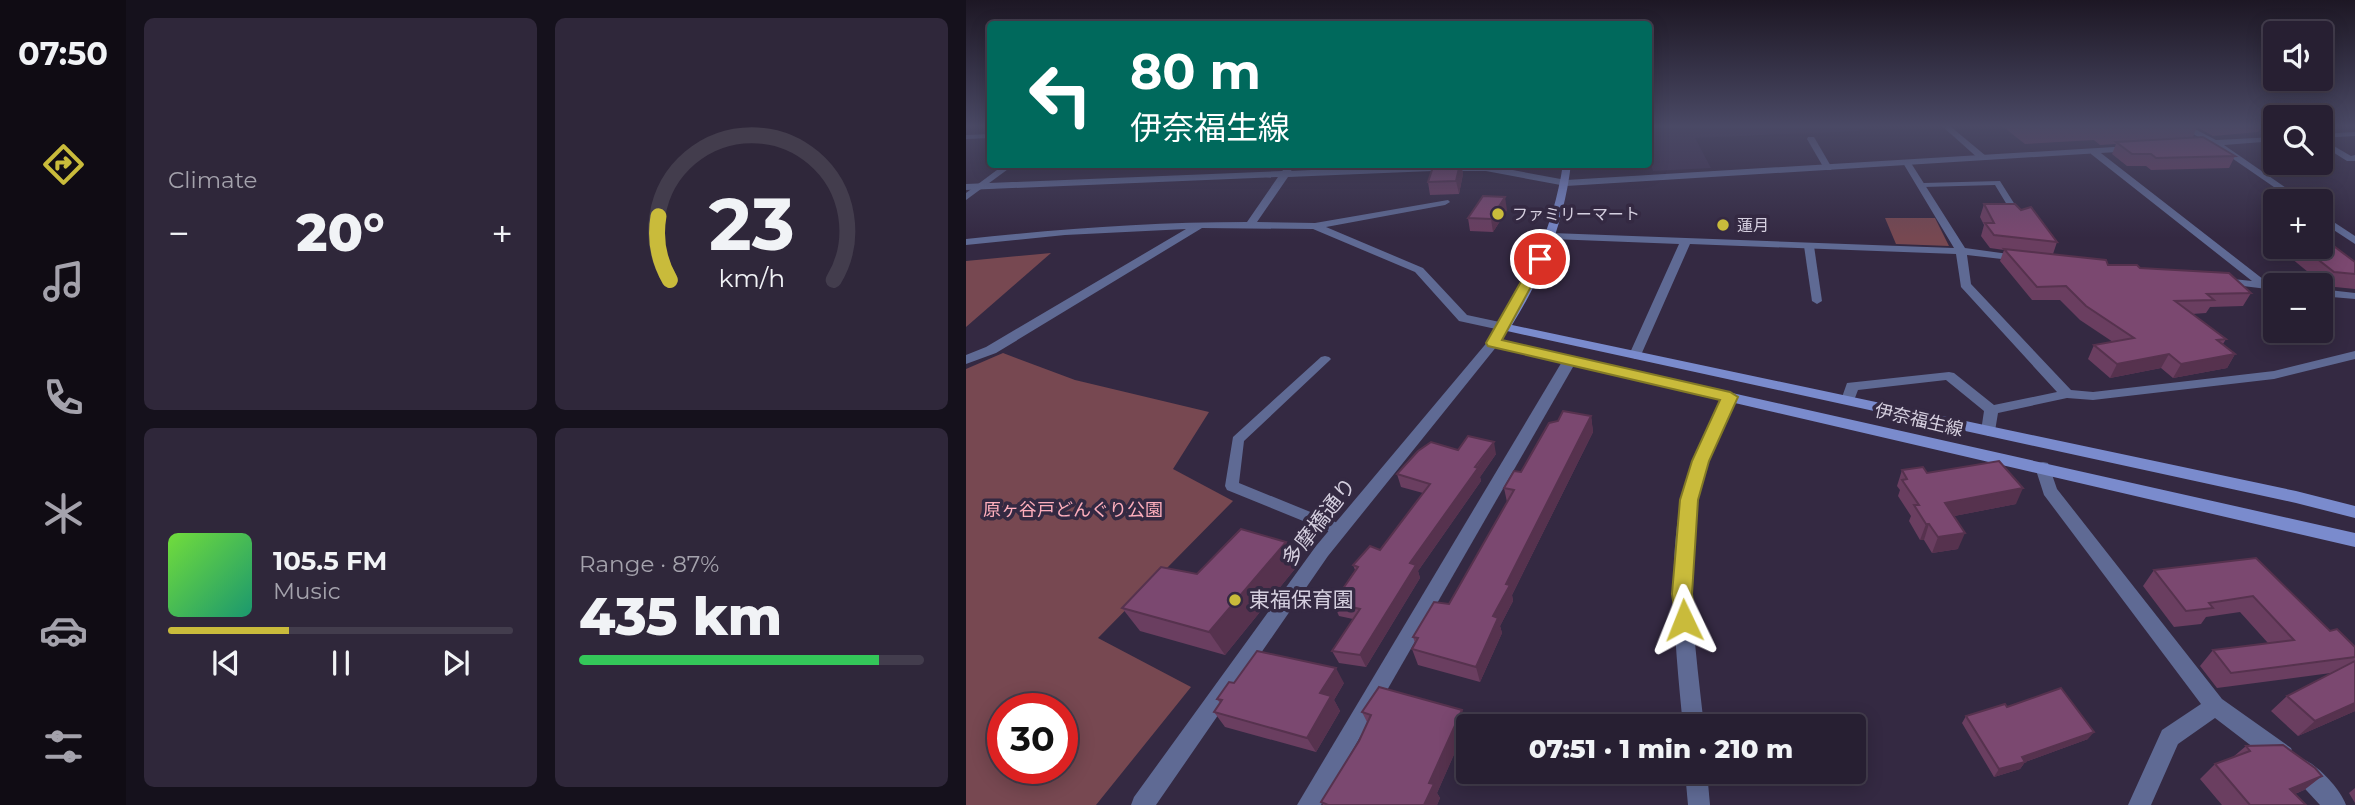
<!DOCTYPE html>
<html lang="en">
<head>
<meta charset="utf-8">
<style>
	:root { --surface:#271f32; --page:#2f273a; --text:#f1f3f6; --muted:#a4a2ac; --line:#433d4d; --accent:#c9bb3b }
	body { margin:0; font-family:Montserrat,"Noto Sans JP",sans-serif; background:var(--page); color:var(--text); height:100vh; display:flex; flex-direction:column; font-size:26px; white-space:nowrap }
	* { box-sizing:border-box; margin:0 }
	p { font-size:23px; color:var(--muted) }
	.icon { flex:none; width:38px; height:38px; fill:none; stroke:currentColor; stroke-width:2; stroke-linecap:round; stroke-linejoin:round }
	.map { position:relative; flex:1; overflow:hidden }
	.details { display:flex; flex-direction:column; gap:18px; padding:18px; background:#15111c; width:840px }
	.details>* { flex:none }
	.top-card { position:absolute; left:21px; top:21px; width:665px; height:147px; border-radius:7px; box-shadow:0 4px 18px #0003,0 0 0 2px var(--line); background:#00695c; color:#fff; overflow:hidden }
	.buttons { position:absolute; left:1297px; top:21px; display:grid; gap:14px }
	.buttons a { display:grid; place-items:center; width:70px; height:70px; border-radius:7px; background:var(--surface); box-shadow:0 4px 18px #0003,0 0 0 2px var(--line); font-size:35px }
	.speed { position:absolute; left:21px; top:693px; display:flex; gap:14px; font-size:35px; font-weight:700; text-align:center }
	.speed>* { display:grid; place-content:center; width:91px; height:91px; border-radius:50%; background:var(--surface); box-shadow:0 4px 18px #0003,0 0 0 2px var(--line); line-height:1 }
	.speed .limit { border:10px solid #d22; background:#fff; color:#111 }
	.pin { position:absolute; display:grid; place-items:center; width:60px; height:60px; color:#fff; margin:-30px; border:4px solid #fff; border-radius:50%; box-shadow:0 2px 7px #0007 }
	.me { position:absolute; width:77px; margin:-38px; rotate:358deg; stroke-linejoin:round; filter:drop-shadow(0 0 5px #0008) }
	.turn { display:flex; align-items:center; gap:24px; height:147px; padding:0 28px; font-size:32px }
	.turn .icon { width:91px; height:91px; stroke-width:2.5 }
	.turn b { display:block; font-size:49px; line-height:60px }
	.big { font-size:52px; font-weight:800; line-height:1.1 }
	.details .card { flex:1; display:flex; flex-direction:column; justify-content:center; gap:10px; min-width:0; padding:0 24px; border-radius:10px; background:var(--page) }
	.details .dial { align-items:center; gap:0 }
	.dial svg { height:182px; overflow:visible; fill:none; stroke:var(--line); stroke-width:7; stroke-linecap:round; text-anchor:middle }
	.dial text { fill:var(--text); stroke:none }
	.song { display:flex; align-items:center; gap:21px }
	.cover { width:84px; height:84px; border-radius:10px; background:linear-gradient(135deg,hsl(100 70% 55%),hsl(160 70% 35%)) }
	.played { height:7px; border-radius:4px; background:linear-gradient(90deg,var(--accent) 35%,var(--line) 35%) }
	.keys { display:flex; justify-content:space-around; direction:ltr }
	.heat { display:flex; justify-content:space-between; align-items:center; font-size:38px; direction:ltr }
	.charge { height:10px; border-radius:5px; background:linear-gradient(90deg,#34c759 87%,var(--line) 0) }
	.details .tiles { flex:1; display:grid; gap:18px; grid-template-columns:repeat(2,1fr) }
	.trip { position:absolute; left:490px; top:714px; width:410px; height:70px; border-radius:7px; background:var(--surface); box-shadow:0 4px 18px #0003,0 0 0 2px var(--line); font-weight:800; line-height:70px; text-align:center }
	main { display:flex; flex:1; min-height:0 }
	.dock { display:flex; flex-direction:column; width:126px; justify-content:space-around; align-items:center; background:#100c14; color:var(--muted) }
	.dock .icon { width:49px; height:49px }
	.dock .selected { color:var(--accent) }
	.dock b { font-size:32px; color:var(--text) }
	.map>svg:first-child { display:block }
</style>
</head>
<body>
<main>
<nav class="dock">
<b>07:50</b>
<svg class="icon selected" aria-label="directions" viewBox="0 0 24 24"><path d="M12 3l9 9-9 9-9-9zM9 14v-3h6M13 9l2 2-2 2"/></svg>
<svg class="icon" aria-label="music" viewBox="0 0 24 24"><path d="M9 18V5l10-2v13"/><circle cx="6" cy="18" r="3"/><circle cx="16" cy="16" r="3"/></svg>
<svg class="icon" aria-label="phone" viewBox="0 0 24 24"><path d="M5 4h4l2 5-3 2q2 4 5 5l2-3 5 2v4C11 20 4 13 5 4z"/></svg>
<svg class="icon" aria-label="climate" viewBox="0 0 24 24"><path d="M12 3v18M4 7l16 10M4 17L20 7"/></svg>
<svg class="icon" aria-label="car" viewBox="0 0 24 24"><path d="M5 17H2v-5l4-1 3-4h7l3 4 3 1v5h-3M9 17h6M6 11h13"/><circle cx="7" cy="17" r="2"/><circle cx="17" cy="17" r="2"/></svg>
<svg class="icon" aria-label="filters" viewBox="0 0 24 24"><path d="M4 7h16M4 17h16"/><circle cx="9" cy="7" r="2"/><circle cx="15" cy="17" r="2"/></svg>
</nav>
<section class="details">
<div class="tiles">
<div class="card"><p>Climate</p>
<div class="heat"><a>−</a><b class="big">20°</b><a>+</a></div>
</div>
<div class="card dial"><svg viewBox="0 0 100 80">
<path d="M14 69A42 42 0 1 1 86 69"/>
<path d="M14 69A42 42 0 0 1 9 41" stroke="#c9bb3b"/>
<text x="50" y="56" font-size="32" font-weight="700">23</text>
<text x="50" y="72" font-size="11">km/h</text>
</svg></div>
<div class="card">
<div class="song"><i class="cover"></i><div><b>105.5 FM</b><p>Music</p></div></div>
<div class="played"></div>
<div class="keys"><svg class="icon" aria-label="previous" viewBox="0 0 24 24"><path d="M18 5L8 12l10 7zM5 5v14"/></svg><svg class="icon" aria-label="pause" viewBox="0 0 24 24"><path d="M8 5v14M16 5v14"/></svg><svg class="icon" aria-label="next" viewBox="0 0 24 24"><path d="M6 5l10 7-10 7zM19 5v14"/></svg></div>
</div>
<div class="card"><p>Range · 87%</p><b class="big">435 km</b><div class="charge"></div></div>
</div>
</section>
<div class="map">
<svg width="1389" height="805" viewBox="0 0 1389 805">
	<rect width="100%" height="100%" fill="#342942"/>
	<polygon fill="#3e304f" points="683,126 900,126 892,131 729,138 745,168 687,171 683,160"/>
	<g fill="#774851" fill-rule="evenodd">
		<polygon points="919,218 969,218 983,246 930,244"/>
		<polygon points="85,253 0,327 0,261"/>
		<path d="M37,353L109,380L243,412L207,469L267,501L132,638L225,687L130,805H0V369ZM37,709H96V768H37Z"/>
	</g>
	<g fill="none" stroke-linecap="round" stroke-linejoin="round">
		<g fill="#5f6a94" fill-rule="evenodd">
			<polygon points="24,134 24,138 0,139 0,135"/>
			<polygon points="1034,181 1056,216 1055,218 1049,218 1029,185 957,187 953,185 957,183"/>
			<polygon points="843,243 848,246 856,301 851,304 846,301 838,246"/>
			<polygon points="359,356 363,357 365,359 363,361 278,441 273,483 379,526 381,530 379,534 374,536 261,490 259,486 267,437 355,357"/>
		</g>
		<g fill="#5f6a94" fill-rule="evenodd">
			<polygon points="976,126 984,126 1020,156 1020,160 1014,160"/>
			<polygon points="842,137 848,137 866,168 865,170 859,170 841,139"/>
			<polygon points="1354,138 1385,156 1389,155 1389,161 1381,161 1354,144"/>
			<polygon points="1125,150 1131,150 1302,283 1314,285 1309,285 1309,290 1253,283 1251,281 1257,278 1286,281 1125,154"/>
			<polygon points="941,160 945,163 999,248 1057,256 1057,260 1053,261 1001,255 1005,284 1105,390 1127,392 1308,371 1389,351 1389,359 1308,379 1127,400 1101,398 1032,413 1029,431 1022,436 1015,431 1018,411 980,380 892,390 887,403 882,404 875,400 881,383 983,372 988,373 1028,405 1091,392 995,287 990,254 724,244 675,355 669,359 663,355 713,244 586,239 581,236 586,233 988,248 937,163"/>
			<path d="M471,164L469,170L466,171L322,177L291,222L349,223L482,200L484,202L479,205L360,227L457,268L501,315L543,324L545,327L543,330L539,331L493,321L449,272L347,229L236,228L30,353L0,364V355L20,347L220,229L99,235L0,245V239C93,229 187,222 281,222L312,177L0,190V184L316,171L323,165L327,168L325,171Z"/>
			<polygon points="1354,289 1389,293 1389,299 1354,296"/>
			<polygon points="604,356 611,360 355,805 331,805 597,360"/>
			<path d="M764,393L771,397C757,426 742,455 734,486C716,560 730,651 738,726H717C710,653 699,556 719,485C727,454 743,426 757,397Z"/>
			<polygon points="1077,462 1082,463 1091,489 1256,699 1325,748 1328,756 1325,764 1317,767 1309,764 1249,718 1212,744 1185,805 1162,805 1196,730 1235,704 1078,495 1069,467 1072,463"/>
			<path d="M1337,759C1353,766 1374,789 1380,805H1354L1329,778L1326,770L1329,762Z"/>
			<polygon points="719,772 741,772 744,805 722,805"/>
		</g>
		<g fill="#5f6a94" fill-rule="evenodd">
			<polygon points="1214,126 1223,126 1250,140 1309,137 1309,141 1258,145 1339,201 1328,201 1247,145 1227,146 1227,142 1239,141"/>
			<polygon points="1389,132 1389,136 1354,138 1354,134"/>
			<polygon points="1164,146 1167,147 1167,151 600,186 520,171 466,171 462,168 466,165 520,165 600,180"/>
			<polygon points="39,164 49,164 0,200 0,193"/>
			<polygon points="1354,213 1389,236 1389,244 1354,221"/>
			<polygon points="527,339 533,343 531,346 362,556 190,805 165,805 168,797 350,546 523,340"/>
		</g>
		<path fill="#7a8bcd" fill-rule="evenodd" d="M597,164H605C598,223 577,275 546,325L1330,491L1389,506V518L1330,503L541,331L535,341L1389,533V547L523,346L521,343C559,288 587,231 597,164Z"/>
	</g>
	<g fill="#6a3e60">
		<polygon points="682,126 686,127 686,142 682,142"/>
		<polygon points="1036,126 1296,126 1292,132 1247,136 1231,127 1227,137 1219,137 1218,138 1269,156 1263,168 1185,170 1180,166 1161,166 1146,154 1150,144 1134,145 1128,140 1059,144"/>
		<polygon points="468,164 495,164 497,174 493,194 464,195 462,182"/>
		<polygon points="1018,204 1091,242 1087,254 1142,265 1174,268 1285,293 1277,306 1244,307 1240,313 1226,314 1260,339 1257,344 1269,354 1261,368 1207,378 1195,368 1144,378 1122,359 1128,345 1147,342 1114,320 1094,300 1066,300 1034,261 1038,250 1024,248 1015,236 1018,225 1014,217"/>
		<polygon points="541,210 527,232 504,231 502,218"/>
		<polygon points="1331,247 1354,247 1389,262 1389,289 1359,286 1325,258"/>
		<polygon points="625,416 627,432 546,595 547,601 534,626 536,633 514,682 452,665 446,649 449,643 447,637 483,604 541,502 538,488 555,472"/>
		<polygon points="492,450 530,454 514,477 515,481 452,571 454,578 400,667 373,663 366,651 387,619 373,616 367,603 389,570 387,565 414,550 457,493 435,487 431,474"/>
		<polygon points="936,470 961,473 1050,504 988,516 992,549 966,553 958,540 954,540 943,521 945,516 932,496 934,490 931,486"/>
		<polygon points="320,542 332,565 259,655 174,631 156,608 231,574"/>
		<polygon points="1290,558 1364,631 1389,647 1389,711 1332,736 1305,711 1321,696 1365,673 1251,688 1234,666 1247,650 1302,643 1274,612 1240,617 1235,624 1208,627 1177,586 1188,570"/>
		<polygon points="268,683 378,683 368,700 374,711 350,752 259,727 248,712 254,703 251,699"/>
		<polygon points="1041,707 1122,739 1059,762 1054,769 1028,777 996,723 1000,716"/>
		<polygon points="396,712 501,725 471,793 474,798 471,805 357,805 355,802 393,741 401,722"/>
		<polygon points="1280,746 1356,776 1338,790 1329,794 1340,805 1256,805 1234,779 1249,764 1267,757"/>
		<polygon points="1389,788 1389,803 1383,793"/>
	</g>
	<g fill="#56324e">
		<polygon points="494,164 495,164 497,174 493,194 490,181"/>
		<polygon points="539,197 541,210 527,232 525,219"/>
		<polygon points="1203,354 1195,368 1144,378 1151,364"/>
		<polygon points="1269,354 1261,368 1207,378 1215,364"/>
		<polygon points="625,416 627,432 546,595 547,601 534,626 536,633 514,682 510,667 527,616 540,584"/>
		<polygon points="528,442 530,454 514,477 515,481 452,571 454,578 400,667 394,655 444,563"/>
		<polygon points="1057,488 1050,504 973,519 979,503"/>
		<polygon points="960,524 963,524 958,540 954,540"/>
		<polygon points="999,533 992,549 966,553 972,537"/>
		<polygon points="320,542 332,565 259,655 243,632"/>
		<polygon points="370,668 378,683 368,700 374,711 350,752 341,738 354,693"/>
		<polygon points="1389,703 1389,711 1332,736 1349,721"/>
		<polygon points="496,710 501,725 471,793 474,798 471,805 458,805 463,783"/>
		<polygon points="1128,732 1122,739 1059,762 1054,769 1028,777 1033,769 1056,757"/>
		<polygon points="1356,776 1338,790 1307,803 1324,789"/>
	</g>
	<g fill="#7b4870" stroke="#56324e" stroke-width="2">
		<polygon points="1237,137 1269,156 1190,158 1185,154 1166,154 1150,142"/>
		<polygon points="468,164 494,164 490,181 462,182"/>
		<polygon points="517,196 539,197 525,219 502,218"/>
		<polygon points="1018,204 1049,204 1055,210 1065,207 1091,242 1028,235 1019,223 1028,223"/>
		<polygon points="1354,244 1365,244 1389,262 1389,274 1368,272 1336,247 1354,247"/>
		<polygon points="1038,249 1140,260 1142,265 1171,265 1174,268 1263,273 1285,293 1241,294 1248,300 1209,301 1260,339 1251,340 1269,354 1215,364 1203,354 1151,364 1128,345 1168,338 1120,306 1100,286 1071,287"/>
		<polygon points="597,411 625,416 540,584 544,585 527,616 532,618 510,667 446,649 452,638 447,637 468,602 483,604 548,490 538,488 548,471 555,472 583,423 592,421"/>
		<polygon points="502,436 528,442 509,467 512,468 444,563 450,565 394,655 366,651 394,609 367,603 392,567 387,565 404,546 414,550 464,484 431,474 452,451 465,442 492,450"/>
		<polygon points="1033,461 1057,488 979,503 999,533 972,537 963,524 960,524 948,505 953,505 936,480 941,479 936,470 957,467 961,473"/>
		<polygon points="275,529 320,542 243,632 156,608 195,567 231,574"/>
		<polygon points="1290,558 1364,631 1371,629 1389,647 1389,657 1265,673 1247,650 1328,640 1287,596 1243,603 1247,608 1220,611 1188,570"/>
		<polygon points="291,651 370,668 354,693 365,696 341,738 248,712 256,700 251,699 263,682 268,683"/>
		<polygon points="1389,661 1389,703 1349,721 1321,696"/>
		<polygon points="413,687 496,710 463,783 468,784 458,805 362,805 355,802 393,741 405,715 396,712"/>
		<polygon points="1095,688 1128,732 1056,757 1059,762 1033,769 1000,716 1039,704 1041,707"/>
		<polygon points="1317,745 1349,768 1356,776 1324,789 1340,805 1284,805 1249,764 1284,751 1280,746"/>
	</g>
	<linearGradient id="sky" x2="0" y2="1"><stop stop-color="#1d1724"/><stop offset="0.53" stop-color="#4a4965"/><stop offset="1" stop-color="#4a4965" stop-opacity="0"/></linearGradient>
	<rect width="1389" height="238" fill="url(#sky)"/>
	<polygon fill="#c9bb3b" stroke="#837a26" stroke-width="2" points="574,255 580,259 536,340 764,392 772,397 743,461 732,500 726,594 729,620 726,627 718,630 711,627 706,594 714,500 726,461 754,400 522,346 520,343 568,259"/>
	<g fill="#c9bb3b" stroke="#342942" stroke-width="2.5">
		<circle cx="532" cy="214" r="7"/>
		<circle cx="757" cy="225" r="7"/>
		<circle cx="269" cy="600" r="7"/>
	</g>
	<g text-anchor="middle" stroke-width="7" stroke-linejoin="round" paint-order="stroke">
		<g font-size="16" fill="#d5cfdf" stroke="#342942" text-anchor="start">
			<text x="546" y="220">ファミリーマート</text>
			<text x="771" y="231">蓮月</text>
		</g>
		<g font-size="18" fill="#d5cfdf" stroke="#342942">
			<text transform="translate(953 420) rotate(13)" y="6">伊奈福生線</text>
		</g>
		<g font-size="18" fill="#fdaebc" stroke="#342942">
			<text x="107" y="516">原ヶ谷戸どんぐり公園</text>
		</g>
		<g font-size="21" fill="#d5cfdf" stroke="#342942">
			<text transform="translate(353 522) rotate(-52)" y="7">多摩橋通り</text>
		</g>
		<g font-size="21" fill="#d5cfdf" stroke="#342942" text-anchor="start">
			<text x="283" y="607">東福保育園</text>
		</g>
	</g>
</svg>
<div class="buttons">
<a><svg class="icon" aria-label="sound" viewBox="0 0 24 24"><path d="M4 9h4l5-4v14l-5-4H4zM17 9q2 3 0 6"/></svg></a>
<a><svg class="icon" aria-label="search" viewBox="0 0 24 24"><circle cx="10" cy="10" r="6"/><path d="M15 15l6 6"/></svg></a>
<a>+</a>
<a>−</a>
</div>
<div class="speed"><div class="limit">30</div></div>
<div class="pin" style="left:574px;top:259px;background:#d93025"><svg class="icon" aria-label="arrive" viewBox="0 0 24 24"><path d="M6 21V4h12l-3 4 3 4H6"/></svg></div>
<svg class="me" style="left:718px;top:620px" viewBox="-20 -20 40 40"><path d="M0-17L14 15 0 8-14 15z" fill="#c9bb3b" stroke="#fff" stroke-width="4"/></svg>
<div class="trip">07:51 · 1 min · 210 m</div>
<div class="top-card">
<div class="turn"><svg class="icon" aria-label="left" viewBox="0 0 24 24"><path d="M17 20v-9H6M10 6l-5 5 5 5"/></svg><div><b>80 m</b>伊奈福生線</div></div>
</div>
</div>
</main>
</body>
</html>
